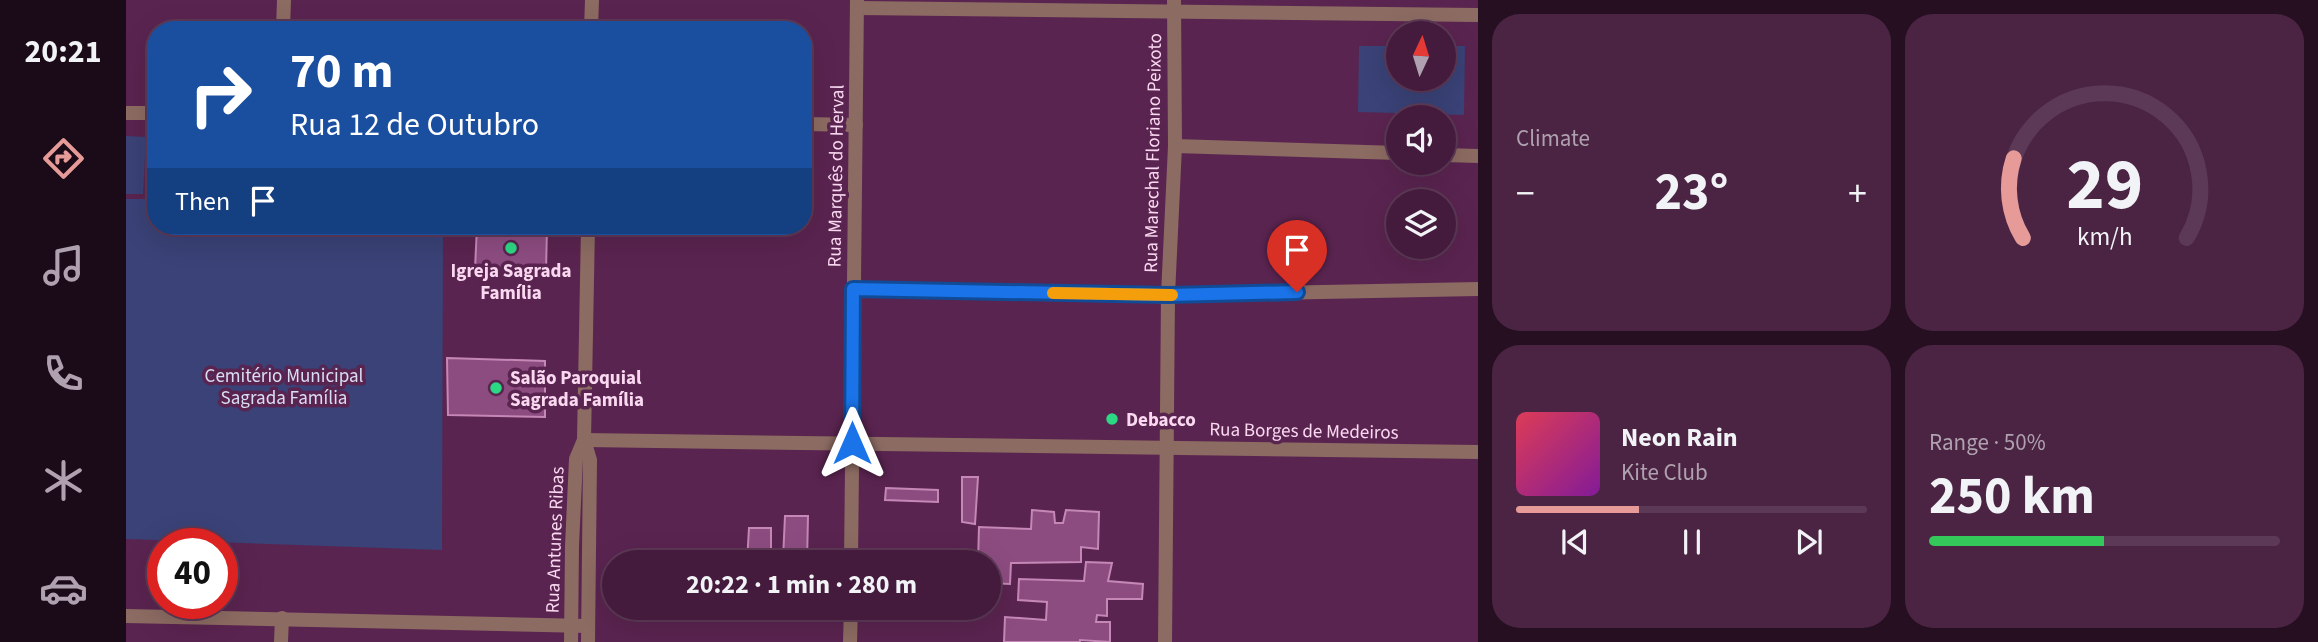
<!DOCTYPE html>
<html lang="en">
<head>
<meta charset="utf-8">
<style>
	:root { --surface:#441b3c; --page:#4b2443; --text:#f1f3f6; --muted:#afa1af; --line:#5c3956; --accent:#e69b98 }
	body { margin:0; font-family:"Source Sans 3",sans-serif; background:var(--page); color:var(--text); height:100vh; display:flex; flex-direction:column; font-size:26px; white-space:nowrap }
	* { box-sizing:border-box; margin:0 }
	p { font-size:23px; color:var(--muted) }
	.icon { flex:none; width:38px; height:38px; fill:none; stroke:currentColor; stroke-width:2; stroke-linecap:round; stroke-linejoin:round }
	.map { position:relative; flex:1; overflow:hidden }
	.drawer { display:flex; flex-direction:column; gap:14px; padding:14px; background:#250f21; width:840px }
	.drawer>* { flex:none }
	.guide { position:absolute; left:21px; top:21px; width:665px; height:214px; border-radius:28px; box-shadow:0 7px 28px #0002,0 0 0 2px var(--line); background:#1a4fa0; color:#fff; overflow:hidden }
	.needle { width:46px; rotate:4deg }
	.tools { position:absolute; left:1260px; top:21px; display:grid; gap:14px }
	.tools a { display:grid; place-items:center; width:70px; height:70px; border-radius:50%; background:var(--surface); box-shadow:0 7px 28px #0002,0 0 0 2px var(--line); font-size:35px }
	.speed { position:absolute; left:21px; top:528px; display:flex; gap:14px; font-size:35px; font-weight:700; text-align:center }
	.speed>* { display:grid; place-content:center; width:91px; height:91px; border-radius:50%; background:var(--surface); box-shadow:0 7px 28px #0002,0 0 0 2px var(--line); line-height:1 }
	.speed .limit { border:10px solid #d22; background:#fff; color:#111 }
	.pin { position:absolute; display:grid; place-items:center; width:60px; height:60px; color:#fff; margin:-72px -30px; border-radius:50% 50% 50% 0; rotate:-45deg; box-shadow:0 0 7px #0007 }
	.pin .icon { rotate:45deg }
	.me { position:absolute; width:77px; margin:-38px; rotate:0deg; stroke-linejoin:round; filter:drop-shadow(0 0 5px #0008) }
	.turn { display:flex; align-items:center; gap:24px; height:147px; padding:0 28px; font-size:32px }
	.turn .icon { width:91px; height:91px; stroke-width:2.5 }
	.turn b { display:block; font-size:49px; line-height:60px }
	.then { display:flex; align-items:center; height:66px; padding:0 28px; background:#0003; gap:14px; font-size:26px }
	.big { font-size:52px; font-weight:700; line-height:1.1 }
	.drawer .widget { flex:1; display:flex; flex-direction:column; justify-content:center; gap:10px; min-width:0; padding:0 24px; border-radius:28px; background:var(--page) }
	.drawer .dial { align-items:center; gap:0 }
	.dial svg { height:182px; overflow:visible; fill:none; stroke:var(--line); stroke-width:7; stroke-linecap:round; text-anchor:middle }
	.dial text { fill:var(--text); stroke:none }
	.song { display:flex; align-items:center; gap:21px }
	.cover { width:84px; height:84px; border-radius:10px; background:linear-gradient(135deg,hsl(350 70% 55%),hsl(290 70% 35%)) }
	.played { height:7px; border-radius:4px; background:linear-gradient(90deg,var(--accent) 35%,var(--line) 35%) }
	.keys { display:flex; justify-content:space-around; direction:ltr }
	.heat { display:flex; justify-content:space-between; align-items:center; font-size:38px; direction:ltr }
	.charge { height:10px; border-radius:5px; background:linear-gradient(90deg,#34c759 50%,var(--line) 0) }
	.drawer .tiles { flex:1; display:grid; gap:14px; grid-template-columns:repeat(2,1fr) }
	.trip { position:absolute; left:476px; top:550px; width:399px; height:70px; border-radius:35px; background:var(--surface); box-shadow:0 7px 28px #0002,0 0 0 2px var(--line); font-weight:700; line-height:70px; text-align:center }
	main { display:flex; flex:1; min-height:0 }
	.dock { display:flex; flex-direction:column; width:126px; justify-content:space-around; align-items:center; background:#1b0b18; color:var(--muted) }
	.dock .icon { width:49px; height:49px }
	.dock .active { color:var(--accent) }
	.dock b { font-size:32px; color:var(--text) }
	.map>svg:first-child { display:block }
</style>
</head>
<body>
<main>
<nav class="dock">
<b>20:21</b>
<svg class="icon active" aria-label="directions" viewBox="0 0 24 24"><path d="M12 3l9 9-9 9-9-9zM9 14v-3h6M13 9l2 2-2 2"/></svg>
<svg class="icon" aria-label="music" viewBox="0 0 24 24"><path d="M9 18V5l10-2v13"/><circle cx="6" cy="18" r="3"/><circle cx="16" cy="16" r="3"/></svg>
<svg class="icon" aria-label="phone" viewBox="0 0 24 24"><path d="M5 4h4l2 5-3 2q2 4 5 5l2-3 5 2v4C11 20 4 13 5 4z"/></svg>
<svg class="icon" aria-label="climate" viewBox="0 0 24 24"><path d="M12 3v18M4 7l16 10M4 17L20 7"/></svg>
<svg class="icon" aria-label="car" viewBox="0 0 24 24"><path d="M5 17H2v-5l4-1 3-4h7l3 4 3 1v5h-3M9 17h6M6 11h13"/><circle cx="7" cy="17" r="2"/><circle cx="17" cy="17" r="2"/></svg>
</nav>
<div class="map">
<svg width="1352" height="642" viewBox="0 0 1352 642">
	<rect width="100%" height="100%" fill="#5a2450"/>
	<g fill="#3a4277">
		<polygon points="1233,46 1272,46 1272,79 1318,79 1318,46 1339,46 1338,115 1232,112"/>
		<polygon points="0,136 20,137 17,194 0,194"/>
		<polygon points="0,199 30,199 30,226 317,226 316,550 0,539"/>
	</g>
	<g fill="#8d4c80" stroke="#c587b6" stroke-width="2">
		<polygon points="185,22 254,24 254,30 185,30"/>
		<polygon points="351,226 421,227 420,271 349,269"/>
		<polygon points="321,358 419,361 419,417 322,415"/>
		<polygon points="836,477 852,477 849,524 836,522"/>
		<polygon points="760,488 812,490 812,502 759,500"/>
		<polygon points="906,510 928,512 929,523 937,523 940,510 973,512 972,549 955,547 955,562 885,563 884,584 863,583 863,562 852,562 853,527 905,529"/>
		<polygon points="659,516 682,516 681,562 621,562 623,528 645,528 645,559 657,559"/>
		<polygon points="960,562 986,563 982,581 1017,584 1016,599 981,599 981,616 971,615 970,622 984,622 984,642 954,640 954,642 878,642 879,617 920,620 921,602 892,600 893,579 958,581"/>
	</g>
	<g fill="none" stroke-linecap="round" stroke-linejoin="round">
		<g stroke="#8c6b62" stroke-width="14">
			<polyline points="731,8 1352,15"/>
			<polyline points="157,30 158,0"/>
			<polyline points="0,113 30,113"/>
			<polyline points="677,124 730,125"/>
			<polyline points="1049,146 1272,153"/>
			<polyline points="1318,155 1352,156"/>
			<polyline points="727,289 1042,295 1352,289"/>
			<polyline points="458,440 1352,452"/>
		</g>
		<g stroke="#8c6b62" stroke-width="14">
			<polyline points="465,30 466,0"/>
			<polyline points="462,226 458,440 464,460 462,642"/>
			<polyline points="725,562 731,0"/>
			<polyline points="0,616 462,626"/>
			<polyline points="155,642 156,618"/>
			<polyline points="445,642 446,546 450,459 458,440"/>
			<polyline points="724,642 725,607"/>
			<polyline points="1039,642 1042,295 1049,146 1048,0"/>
		</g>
	</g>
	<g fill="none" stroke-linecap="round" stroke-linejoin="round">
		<defs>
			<polyline id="route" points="726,443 727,289 1042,295 1171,292"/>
		</defs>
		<use href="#route" stroke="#114b97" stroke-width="18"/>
		<use href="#route" stroke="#1a73e8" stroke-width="12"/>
		<polyline stroke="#f59e0b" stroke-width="12" points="927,293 1046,295"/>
	</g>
	<g fill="#2cd884" stroke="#5a2450" stroke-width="2.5">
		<circle cx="385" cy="248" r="7"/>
		<circle cx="370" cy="388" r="7"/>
		<circle cx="986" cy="419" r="7"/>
	</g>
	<g text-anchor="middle" stroke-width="7" stroke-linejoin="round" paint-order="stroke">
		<g font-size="19" fill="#f9d8f0" stroke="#5a2450">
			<text transform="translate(1026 153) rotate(-89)" y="7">Rua Marechal Floriano Peixoto</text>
			<text transform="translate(709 176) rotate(-89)" y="7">Rua Marquês do Herval</text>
			<text transform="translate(1178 430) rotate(1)" y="7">Rua Borges de Medeiros</text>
			<text transform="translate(428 540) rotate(-88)" y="7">Rua Antunes Ribas</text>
		</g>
		<g font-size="19" font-weight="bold" fill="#f9d8f0" stroke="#5a2450" text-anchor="start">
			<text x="385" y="277" text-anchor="middle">Igreja Sagrada<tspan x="385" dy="22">Família</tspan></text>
			<text x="384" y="384">Salão Paroquial<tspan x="384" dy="22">Sagrada Família</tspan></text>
			<text x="1000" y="426">Debacco</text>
		</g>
		<g font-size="19" fill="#d9def2" stroke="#5a2450">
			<text x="158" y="382">Cemitério Municipal<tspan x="158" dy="22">Sagrada Família</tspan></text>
		</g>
	</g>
</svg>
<div class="tools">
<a><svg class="needle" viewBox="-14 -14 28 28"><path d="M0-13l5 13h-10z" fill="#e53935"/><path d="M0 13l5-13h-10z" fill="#afa1af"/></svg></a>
<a><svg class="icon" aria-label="sound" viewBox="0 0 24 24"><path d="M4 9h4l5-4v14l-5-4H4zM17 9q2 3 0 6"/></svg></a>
<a><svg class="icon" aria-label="layers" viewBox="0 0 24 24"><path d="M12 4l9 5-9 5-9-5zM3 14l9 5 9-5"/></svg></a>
</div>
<div class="speed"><div class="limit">40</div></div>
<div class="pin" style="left:1171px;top:292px;background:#d93025"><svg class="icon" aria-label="arrive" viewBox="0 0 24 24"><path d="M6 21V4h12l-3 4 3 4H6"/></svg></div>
<svg class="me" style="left:726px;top:443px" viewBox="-20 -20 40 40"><path d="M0-17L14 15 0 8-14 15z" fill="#1a73e8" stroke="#fff" stroke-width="4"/></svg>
<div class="trip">20:22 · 1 min · 280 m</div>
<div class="guide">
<div class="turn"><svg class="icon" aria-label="right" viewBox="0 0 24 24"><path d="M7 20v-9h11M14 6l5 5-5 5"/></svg><div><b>70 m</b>Rua 12 de Outubro</div></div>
<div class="then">Then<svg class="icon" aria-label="arrive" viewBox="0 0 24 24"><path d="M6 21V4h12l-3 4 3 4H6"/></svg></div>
</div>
</div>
<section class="drawer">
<div class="tiles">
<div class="widget"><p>Climate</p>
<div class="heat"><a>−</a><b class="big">23°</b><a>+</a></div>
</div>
<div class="widget dial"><svg viewBox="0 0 100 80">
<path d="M14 69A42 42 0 1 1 86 69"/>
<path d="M14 69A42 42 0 0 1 10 34" stroke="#e69b98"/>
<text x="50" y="56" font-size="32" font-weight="700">29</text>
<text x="50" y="72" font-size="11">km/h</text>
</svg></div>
<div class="widget">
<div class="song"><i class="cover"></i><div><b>Neon Rain</b><p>Kite Club</p></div></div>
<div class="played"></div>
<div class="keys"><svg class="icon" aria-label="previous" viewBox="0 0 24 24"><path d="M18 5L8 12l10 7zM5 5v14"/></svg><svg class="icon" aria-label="pause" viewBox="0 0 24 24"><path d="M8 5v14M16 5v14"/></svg><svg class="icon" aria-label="next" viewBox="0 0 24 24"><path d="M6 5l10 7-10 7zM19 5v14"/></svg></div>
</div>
<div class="widget"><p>Range · 50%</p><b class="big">250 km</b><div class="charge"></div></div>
</div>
</section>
</main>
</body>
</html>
